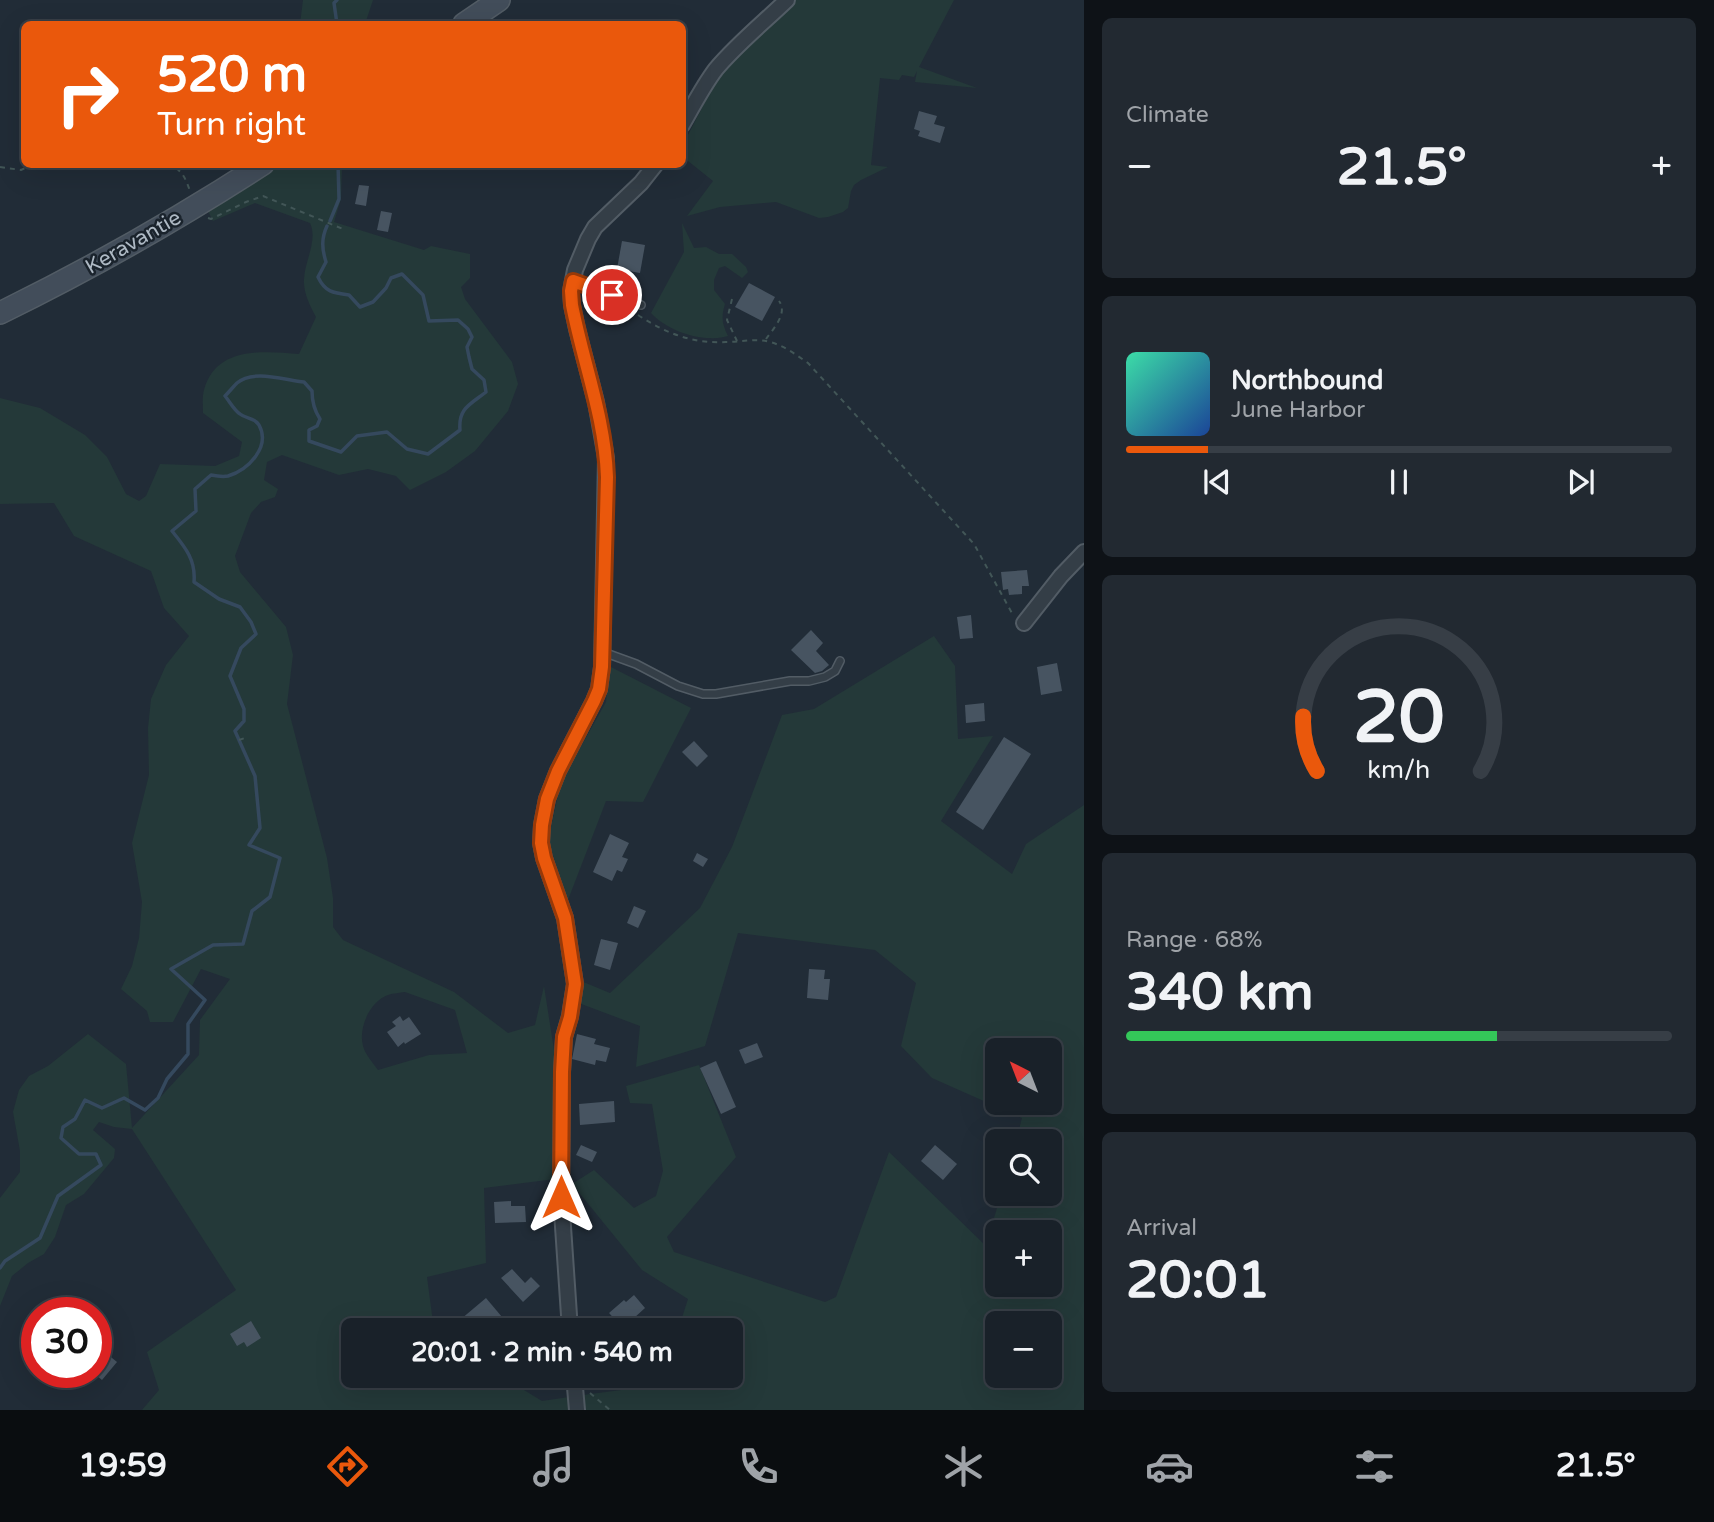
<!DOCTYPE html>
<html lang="en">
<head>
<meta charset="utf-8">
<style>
	:root { --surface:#192129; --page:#222931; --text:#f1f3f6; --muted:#9fa3a8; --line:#373e46; --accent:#ea580c }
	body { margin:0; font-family:"Varela Round",sans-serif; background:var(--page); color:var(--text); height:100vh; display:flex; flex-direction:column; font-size:26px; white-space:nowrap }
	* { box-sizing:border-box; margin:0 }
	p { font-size:23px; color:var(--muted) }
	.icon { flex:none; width:38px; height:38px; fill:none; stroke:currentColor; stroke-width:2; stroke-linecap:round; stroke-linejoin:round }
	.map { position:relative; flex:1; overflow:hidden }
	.drawer { display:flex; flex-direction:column; gap:18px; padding:18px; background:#0e1217; width:630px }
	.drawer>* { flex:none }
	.banner { position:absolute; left:21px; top:21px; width:665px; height:147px; border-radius:10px; box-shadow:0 7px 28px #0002,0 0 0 2px var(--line); background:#ea580c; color:#fff; overflow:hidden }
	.needle { width:46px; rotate:318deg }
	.controls { position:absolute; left:985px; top:1038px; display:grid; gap:14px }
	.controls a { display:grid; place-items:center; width:77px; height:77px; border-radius:10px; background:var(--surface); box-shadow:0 7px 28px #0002,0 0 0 2px var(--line); font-size:35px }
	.speed { position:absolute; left:21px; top:1297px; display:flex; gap:14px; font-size:35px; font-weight:700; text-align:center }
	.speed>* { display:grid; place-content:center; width:91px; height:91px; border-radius:50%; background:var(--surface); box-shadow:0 7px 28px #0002,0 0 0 2px var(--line); line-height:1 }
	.speed .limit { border:10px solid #d22; background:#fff; color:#111 }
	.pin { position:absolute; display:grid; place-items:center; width:60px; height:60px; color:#fff; margin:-30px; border:4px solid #fff; border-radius:50%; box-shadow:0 2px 7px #0007 }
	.me { position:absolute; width:77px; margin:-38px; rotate:0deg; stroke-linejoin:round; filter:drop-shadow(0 0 5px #0008) }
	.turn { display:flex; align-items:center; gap:24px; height:147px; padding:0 21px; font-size:32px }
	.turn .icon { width:91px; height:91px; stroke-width:2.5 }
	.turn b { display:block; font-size:49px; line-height:60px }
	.big { font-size:52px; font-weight:700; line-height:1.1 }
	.drawer .tile { flex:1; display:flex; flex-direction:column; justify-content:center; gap:10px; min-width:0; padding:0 24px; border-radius:10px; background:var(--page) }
	.drawer .dial { align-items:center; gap:0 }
	.dial svg { height:182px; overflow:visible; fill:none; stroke:var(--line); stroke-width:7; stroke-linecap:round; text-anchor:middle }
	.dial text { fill:var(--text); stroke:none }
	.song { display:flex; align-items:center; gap:21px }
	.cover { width:84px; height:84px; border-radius:10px; background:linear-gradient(135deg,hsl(160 70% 55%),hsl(220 70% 35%)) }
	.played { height:7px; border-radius:4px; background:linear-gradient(90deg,var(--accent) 15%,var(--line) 15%) }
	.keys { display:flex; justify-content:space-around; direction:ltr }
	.heat { display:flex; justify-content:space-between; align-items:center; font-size:38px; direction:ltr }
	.charge { height:10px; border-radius:5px; background:linear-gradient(90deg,#34c759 68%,var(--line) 0) }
	.trip { position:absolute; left:341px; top:1318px; width:402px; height:70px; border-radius:10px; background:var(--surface); box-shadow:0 7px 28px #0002,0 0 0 2px var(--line); font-weight:700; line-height:70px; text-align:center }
	.menu { display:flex; height:112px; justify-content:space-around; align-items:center; background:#0a0d10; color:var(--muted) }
	.menu .icon { width:49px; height:49px }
	.menu .on { color:var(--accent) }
	.menu b { font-size:32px; color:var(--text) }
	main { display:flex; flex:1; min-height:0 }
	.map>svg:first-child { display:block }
</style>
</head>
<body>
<main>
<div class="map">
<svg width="1084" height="1410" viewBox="0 0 1084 1410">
	<rect width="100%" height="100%" fill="#212c37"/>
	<g fill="#243939" fill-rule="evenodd">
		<polygon points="303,0 373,0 365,24 300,24"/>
		<polygon points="788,0 954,0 919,67 977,88 915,82 917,71 914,77 902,75 899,80 880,78 871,165 888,167 861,180 854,185 851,191 848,208 843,212 828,217 819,218 776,202 720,207 687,216 713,181 683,157 682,142 687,137 709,94 724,71 744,51 739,44"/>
		<path d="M278,165H342L341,199L334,222L424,250L431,246L470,254V278L461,287L465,299L512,362L518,384L508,411L475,451L446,472L410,490L396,476L368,469L339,475L282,455L267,462L264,480L278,489L275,497L261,502L251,513L235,556L240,572L286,627L293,655L287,704L327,858L333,898V927L343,940L454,992L508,1033L535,1025L544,986L554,1050L555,1179L484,1188L486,1263L427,1277L434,1330H354V1376H501L542,1401L569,1397L571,1410H142L159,1390L147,1352L236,1290L132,1129L114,1127L99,1122L93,1130L115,1149L114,1158L84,1194L66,1205L55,1237L44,1254L28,1263L12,1276L0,1306V1198L20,1172V1151L13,1112L19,1090L29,1076L48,1066L88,1034L126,1064L132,1128L199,1055L200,1020L230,979L201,969L173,1022H150L147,1011L121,989L132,966L139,938L142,902L132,843L149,775L148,728L151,699L166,665L189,636L164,608L151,571L74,536L54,503L0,504V398L40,408L85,435L107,457L126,494L139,501L146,496L160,464L215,466L239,456L242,442L203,413C203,406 202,397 204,390C216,346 263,351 299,354L316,317C310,306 303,292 304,279C305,260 318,240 310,223L255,203L213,221L208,211ZM405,992L455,1010L467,1053L429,1055L378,1070C373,1063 365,1054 363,1046C358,1028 370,1001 388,995C393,993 400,993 405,992Z"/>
		<path d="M682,223L694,248L706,247L719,254H732L746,267L748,272L742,278L725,266L719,268L714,280V290L725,304C721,317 722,324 728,336C723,337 716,339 710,338C690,338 665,328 651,313L684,252Z"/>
		<path d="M934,636L955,666L958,739L993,736L941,821L1012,874L1026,844L1084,805V1410H585L583,1395L659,1385L663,1376H732V1330H678L688,1299L642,1270L572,1184L594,1170L634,1208L656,1196L663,1171L652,1104L630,1103L626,1086L699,1065L736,1157L667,1237L674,1252L825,1302L836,1297L889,1152L986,1246L1001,1194H1050V1141H1016L1022,1118L932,1078L901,1046L916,983L875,950L738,933L705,1046L636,1067L640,1026L576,1002L581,981L610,993L700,908L732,847L782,715L814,709ZM998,1050H1050V1102H998ZM998,1232H1050V1284H998ZM998,1323H1050V1376H998Z"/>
		<polygon points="609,666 691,708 643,802 606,801 568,900 548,840 561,782 606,702"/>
	</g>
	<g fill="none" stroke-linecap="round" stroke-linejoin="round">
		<g stroke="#35495e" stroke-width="3.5">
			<polyline points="337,24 334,3 337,0"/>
			<polyline points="330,221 339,199 338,164"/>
			<path d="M0,1268L5,1261L40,1238L58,1196L101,1165L96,1154H79L61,1138L63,1127L75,1119L85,1100L102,1108L124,1098L145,1110L158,1098L167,1079L188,1054V1024L205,1000L171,969L213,945L243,944L252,911L270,897L280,858L249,845L260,828L255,776L235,731L244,721V709L230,676L241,648L256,634L251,622L240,607L219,599L194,582C196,560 185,547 172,531L196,511L195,489L211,475C216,476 223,477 228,476C248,470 271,447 259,425C254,417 246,419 240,414C234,410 230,402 225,396C229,392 233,387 237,383C253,369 284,380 304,382L312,391C312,402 314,410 320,419L317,426L309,430V441L341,452L357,436L387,432L407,449L428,454L460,430C458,408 471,404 486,392L484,380L472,369L469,357L467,347L472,337L468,329L458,320L429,321L423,295L402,274L391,278L386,288L373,302L360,307L349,295C333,293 325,292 318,277L326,262C322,249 321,239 327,226"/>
		</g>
	</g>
	<g fill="#475461">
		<polygon points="919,111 937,116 934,124 945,127 940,143 918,136 920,131 914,129"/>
		<polygon points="359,185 369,186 366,206 355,204"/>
		<polygon points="381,211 392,213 388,232 377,230"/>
		<polygon points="622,241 645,245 640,273 617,269"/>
		<polygon points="749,283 775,297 762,321 735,307"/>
		<polygon points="1027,570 1029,586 1022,586 1022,594 1009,595 1008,589 1003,590 1001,572"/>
		<polygon points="971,615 973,638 960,639 957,617"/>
		<polygon points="811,630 823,643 816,651 829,665 822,671 815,673 791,650"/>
		<polygon points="1057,663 1062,691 1041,695 1037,667"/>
		<polygon points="984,703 985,721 966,723 965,705"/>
		<polygon points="1004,737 1031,754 983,830 956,812"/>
		<polygon points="694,741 708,756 697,767 682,752"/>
		<polygon points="610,834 629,843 622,857 628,859 622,872 617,870 612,881 593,872"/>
		<polygon points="697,853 708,859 703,867 693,861"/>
		<polygon points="634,906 646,911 638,928 627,923"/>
		<polygon points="601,939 618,943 610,970 594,965"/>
		<polygon points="809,969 825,970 824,979 830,979 828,1000 807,998"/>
		<polygon points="400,1016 403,1021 409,1017 421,1034 405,1044 404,1042 398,1047 387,1032 396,1026 392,1022"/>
		<polygon points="577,1034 596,1039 594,1044 610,1048 606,1062 596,1060 595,1065 572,1059"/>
		<polygon points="757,1043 763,1057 745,1064 739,1050"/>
		<polygon points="716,1061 736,1107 721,1114 700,1068"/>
		<polygon points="614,1101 615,1122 580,1125 579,1104"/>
		<polygon points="581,1145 597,1152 592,1162 576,1155"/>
		<polygon points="935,1145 957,1164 943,1180 921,1161"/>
		<polygon points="511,1201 511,1206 525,1206 526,1222 495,1223 494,1202"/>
		<polygon points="512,1269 525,1283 531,1277 540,1286 523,1302 501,1278"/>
		<polygon points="634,1295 645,1308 623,1328 609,1313 624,1300 626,1302"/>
		<polygon points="486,1298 513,1330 448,1330"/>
		<polygon points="251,1321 261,1338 247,1347 244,1342 237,1346 230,1334"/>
		<polygon points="101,1349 117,1362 102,1380 96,1375 96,1355"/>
		<polygon points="613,1376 643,1376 619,1387"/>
	</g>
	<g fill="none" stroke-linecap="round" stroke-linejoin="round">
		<defs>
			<g id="lane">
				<polyline points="573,281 641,305"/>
				<polyline points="603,652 636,664 678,686 703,694 716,694 790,681 809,681 825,677 835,671 840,661"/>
			</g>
			<g id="street">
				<path d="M682,125C693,106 703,86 716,69C737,44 763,23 787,0"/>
				<polyline points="1024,623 1061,576 1084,552"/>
				<polyline points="570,1330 561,1197 562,1072 564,1037 570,1016 575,984 565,918 544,858 541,843 542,825 547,799 558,771 594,701 599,689 602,667 606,458 596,402 577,329 572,305 571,291 575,270 588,239 595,227 641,183 656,164"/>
				<polyline points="574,1376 577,1410"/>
			</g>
			<g id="secondary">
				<polyline points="464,24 499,0"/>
				<path d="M0,313C90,269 178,219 263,164"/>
			</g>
		</defs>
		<use href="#lane" stroke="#525c65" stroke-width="10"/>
		<use href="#street" stroke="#525c65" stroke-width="18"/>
		<use href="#secondary" stroke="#525c65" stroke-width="24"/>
		<g stroke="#425657" stroke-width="2" stroke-dasharray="5 5" stroke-linecap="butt">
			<path d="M167,164C182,169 185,177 190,191"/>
			<polyline points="0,167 21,170 34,164"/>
			<polyline points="208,218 211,219 246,202 263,196 343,229"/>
			<polyline points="732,299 727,320 737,341"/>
			<path d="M638,315C665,333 693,344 726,342C741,342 756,338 770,342C785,346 796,355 808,363L974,544L1013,615"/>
			<path d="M766,339C774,328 788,313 779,301"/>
			<polyline points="239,740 245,738"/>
			<polyline points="590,1393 610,1410"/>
		</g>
		<use href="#lane" stroke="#343e47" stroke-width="7"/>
		<use href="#street" stroke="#343e47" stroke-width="14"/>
		<use href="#secondary" stroke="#424d5a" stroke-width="21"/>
	</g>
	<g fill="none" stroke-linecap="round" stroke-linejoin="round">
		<defs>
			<path id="route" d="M561,1197L562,1072L564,1037L570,1017L575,984L565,918L544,858L541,843L542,825L547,799L558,771L594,701L599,689L602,667L607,477C605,418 583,362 572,305L571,291L573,281L612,295"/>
		</defs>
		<use href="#route" stroke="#983908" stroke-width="18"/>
		<use href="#route" stroke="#ea580c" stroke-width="12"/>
	</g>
	<g text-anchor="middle" stroke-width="5" stroke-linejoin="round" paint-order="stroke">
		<g font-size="21" fill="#aeb9c4" stroke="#1a232c">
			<text transform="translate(133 242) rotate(-30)" y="7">Keravantie</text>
		</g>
	</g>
</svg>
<div class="controls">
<a><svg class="needle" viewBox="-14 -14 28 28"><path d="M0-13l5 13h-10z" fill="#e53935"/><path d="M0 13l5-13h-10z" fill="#9fa3a8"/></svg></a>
<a><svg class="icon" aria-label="search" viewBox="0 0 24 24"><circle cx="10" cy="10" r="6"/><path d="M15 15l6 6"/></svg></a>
<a>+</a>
<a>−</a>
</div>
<div class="speed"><div class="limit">30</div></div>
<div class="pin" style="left:612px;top:295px;background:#d93025"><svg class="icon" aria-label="arrive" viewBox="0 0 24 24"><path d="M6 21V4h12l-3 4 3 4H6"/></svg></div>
<svg class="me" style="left:561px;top:1197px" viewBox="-20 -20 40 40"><path d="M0-17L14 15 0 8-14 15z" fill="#ea580c" stroke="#fff" stroke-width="4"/></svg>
<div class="trip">20:01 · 2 min · 540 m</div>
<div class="banner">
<div class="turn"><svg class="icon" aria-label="right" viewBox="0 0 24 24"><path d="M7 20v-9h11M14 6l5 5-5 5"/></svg><div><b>520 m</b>Turn right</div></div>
</div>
</div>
<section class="drawer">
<div class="tile"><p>Climate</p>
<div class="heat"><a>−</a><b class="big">21.5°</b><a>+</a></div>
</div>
<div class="tile">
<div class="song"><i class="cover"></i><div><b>Northbound</b><p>June Harbor</p></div></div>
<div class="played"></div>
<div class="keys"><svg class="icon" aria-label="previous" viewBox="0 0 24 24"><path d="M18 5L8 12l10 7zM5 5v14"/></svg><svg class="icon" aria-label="pause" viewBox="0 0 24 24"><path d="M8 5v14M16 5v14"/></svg><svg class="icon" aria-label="next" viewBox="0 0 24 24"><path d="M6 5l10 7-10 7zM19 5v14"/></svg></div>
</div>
<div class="tile dial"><svg viewBox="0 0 100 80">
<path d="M14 69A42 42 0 1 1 86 69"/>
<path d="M14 69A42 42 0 0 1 8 45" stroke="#ea580c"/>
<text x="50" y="56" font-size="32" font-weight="700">20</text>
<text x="50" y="72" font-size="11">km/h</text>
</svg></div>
<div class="tile"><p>Range · 68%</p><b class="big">340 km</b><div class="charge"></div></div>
<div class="tile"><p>Arrival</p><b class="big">20:01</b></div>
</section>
</main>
<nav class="menu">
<b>19:59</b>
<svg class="icon on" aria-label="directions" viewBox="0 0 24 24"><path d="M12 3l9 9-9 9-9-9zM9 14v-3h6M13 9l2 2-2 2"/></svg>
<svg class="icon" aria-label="music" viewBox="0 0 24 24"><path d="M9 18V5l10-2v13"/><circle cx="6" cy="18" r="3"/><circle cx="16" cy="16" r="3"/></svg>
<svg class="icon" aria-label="phone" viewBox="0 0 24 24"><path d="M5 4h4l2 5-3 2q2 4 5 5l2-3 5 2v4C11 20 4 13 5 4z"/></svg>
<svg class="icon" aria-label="climate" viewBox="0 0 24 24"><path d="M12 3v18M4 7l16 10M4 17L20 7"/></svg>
<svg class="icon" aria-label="car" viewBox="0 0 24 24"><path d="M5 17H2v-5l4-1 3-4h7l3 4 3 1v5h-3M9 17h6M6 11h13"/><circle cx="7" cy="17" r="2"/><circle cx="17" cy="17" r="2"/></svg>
<svg class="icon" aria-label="filters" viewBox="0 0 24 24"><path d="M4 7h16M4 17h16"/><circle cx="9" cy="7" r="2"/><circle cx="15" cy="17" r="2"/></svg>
<b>21.5°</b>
</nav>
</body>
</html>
